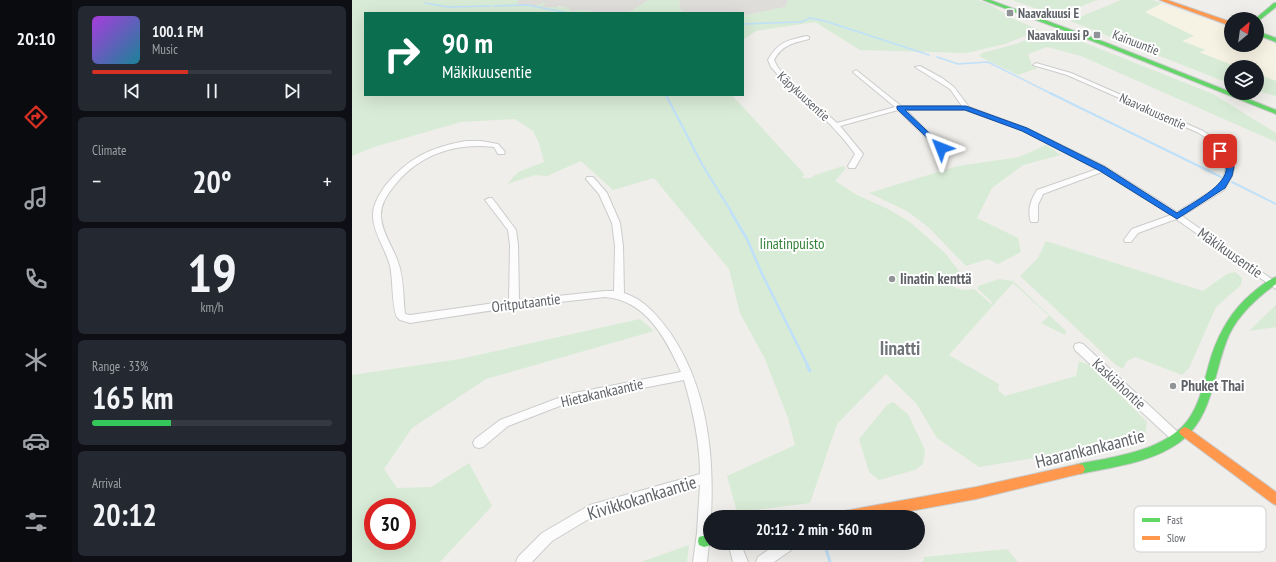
<!DOCTYPE html>
<html lang="en">
<head>
<meta charset="utf-8">
<style>
	:root { --surface:#171b24; --page:#242831; --text:#f1f3f6; --muted:#9ea1a6; --line:#363941; --accent:#d93025 }
	body { margin:0; font-family:"PT Sans Narrow",sans-serif; background:var(--page); color:var(--text); height:100vh; display:flex; flex-direction:column; font-size:15px; white-space:nowrap }
	* { box-sizing:border-box; margin:0 }
	p { font-size:13px; color:var(--muted) }
	.icon { flex:none; width:22px; height:22px; fill:none; stroke:currentColor; stroke-width:2; stroke-linecap:round; stroke-linejoin:round }
	.map { position:relative; flex:1; overflow:hidden }
	.side { display:flex; flex-direction:column; gap:6px; padding:6px; background:#0d0f14; width:280px }
	.side>* { flex:none }
	.guide { position:absolute; left:12px; top:12px; width:380px; height:84px; border-radius:0px; box-shadow:0 4px 16px #0002; background:#0b6e4f; color:#fff; overflow:hidden }
	.needle { width:26px; rotate:29deg }
	.tools { position:absolute; left:872px; top:12px; display:grid; gap:8px }
	.tools a { display:grid; place-items:center; width:40px; height:40px; border-radius:50%; background:var(--surface); box-shadow:0 4px 16px #0002; font-size:20px }
	.speed { position:absolute; left:12px; top:498px; display:flex; gap:8px; font-size:20px; font-weight:700; text-align:center }
	.speed>* { display:grid; place-content:center; width:52px; height:52px; border-radius:50%; background:var(--surface); box-shadow:0 4px 16px #0002; line-height:1 }
	.speed .limit { border:6px solid #d22; background:#fff; color:#111 }
	.pin { position:absolute; display:grid; place-items:center; width:34px; height:34px; color:#fff; margin:-17px; border-radius:8px; box-shadow:0 2px 6px #0006 }
	.me { position:absolute; width:44px; margin:-22px; rotate:315deg; stroke-linejoin:round; filter:drop-shadow(0 0 3px #0008) }
	.turn { display:flex; align-items:center; gap:14px; height:84px; padding:0 12px; font-size:18px }
	.turn .icon { width:52px; height:52px; stroke-width:2.5 }
	.turn b { display:block; font-size:28px; line-height:34px }
	.big { font-size:30px; font-weight:800; line-height:1.1 }
	.side .tile { flex:1; display:flex; flex-direction:column; justify-content:center; gap:6px; min-width:0; padding:0 14px; border-radius:6px; background:var(--page) }
	.side .dial { align-items:center; gap:0 }
	.dial b { font-size:52px; line-height:1 }
	.song { display:flex; align-items:center; gap:12px }
	.cover { width:48px; height:48px; border-radius:6px; background:linear-gradient(135deg,hsl(280 70% 55%),hsl(190 70% 35%)) }
	.played { height:4px; border-radius:2px; background:linear-gradient(90deg,var(--accent) 40%,var(--line) 40%) }
	.keys { display:flex; justify-content:space-around; direction:ltr }
	.heat { display:flex; justify-content:space-between; align-items:center; font-size:22px; direction:ltr }
	.charge { height:6px; border-radius:3px; background:linear-gradient(90deg,#34c759 33%,var(--line) 0) }
	.trip { position:absolute; left:351px; top:510px; width:222px; height:40px; border-radius:20px; background:var(--surface); box-shadow:0 4px 16px #0002; font-weight:800; line-height:40px; text-align:center }
	main { display:flex; flex:1; min-height:0 }
	.dock { display:flex; flex-direction:column; width:72px; justify-content:space-around; align-items:center; background:#090b0e; color:var(--muted) }
	.dock .icon { width:28px; height:28px }
	.dock .selected { color:var(--accent) }
	.dock b { font-size:18px; color:var(--text) }
	.map>svg:first-child { display:block }
</style>
</head>
<body>
<main>
<nav class="dock">
<b>20:10</b>
<svg class="icon selected" aria-label="directions" viewBox="0 0 24 24"><path d="M12 3l9 9-9 9-9-9zM9 14v-3h6M13 9l2 2-2 2"/></svg>
<svg class="icon" aria-label="music" viewBox="0 0 24 24"><path d="M9 18V5l10-2v13"/><circle cx="6" cy="18" r="3"/><circle cx="16" cy="16" r="3"/></svg>
<svg class="icon" aria-label="phone" viewBox="0 0 24 24"><path d="M5 4h4l2 5-3 2q2 4 5 5l2-3 5 2v4C11 20 4 13 5 4z"/></svg>
<svg class="icon" aria-label="climate" viewBox="0 0 24 24"><path d="M12 3v18M4 7l16 10M4 17L20 7"/></svg>
<svg class="icon" aria-label="car" viewBox="0 0 24 24"><path d="M5 17H2v-5l4-1 3-4h7l3 4 3 1v5h-3M9 17h6M6 11h13"/><circle cx="7" cy="17" r="2"/><circle cx="17" cy="17" r="2"/></svg>
<svg class="icon" aria-label="filters" viewBox="0 0 24 24"><path d="M4 7h16M4 17h16"/><circle cx="9" cy="7" r="2"/><circle cx="15" cy="17" r="2"/></svg>
</nav>
<section class="side">
<div class="tile">
<div class="song"><i class="cover"></i><div><b>100.1 FM</b><p>Music</p></div></div>
<div class="played"></div>
<div class="keys"><svg class="icon" aria-label="previous" viewBox="0 0 24 24"><path d="M18 5L8 12l10 7zM5 5v14"/></svg><svg class="icon" aria-label="pause" viewBox="0 0 24 24"><path d="M8 5v14M16 5v14"/></svg><svg class="icon" aria-label="next" viewBox="0 0 24 24"><path d="M6 5l10 7-10 7zM19 5v14"/></svg></div>
</div>
<div class="tile"><p>Climate</p>
<div class="heat"><a>−</a><b class="big">20°</b><a>+</a></div>
</div>
<div class="tile dial"><b>19</b><p>km/h</p></div>
<div class="tile"><p>Range · 33%</p><b class="big">165 km</b><div class="charge"></div></div>
<div class="tile"><p>Arrival</p><b class="big">20:12</b></div>
</section>
<div class="map">
<svg width="924" height="562" viewBox="0 0 924 562">
	<rect width="100%" height="100%" fill="#efeeea"/>
	<polygon fill="#f7f3e4" points="808,4 879,28 879,45 905,45 905,37 924,44 924,81 905,74 905,67 885,67 846,52 853,51 830,41 841,36 792,12"/>
	<g fill="#dfddda">
		<polygon points="164,0 297,0 276,13 247,13 230,10 221,12 217,10 216,8 207,6 202,9 164,4 166,1"/>
		<polygon points="328,0 436,0 434,7 391,16 391,13 331,13 327,7"/>
	</g>
	<g fill="#d8ebd6" fill-rule="evenodd">
		<path d="M0,0H164L167,1L164,4L184,6L190,3H194L190,7C200,8 207,6 217,8V10L221,12L230,10L247,13H13V95H380L453,175L450,176L451,178H459L463,175L491,166L494,168L483,181L505,195L536,209L558,222L593,253L617,284C606,286 599,281 590,276L587,281L610,290L622,289L639,304L640,302L626,289V286L647,279L661,281L714,331L713,335L689,323L697,316L661,283L597,355L647,384L646,390L653,396L724,376L727,361L740,366L795,422L793,435L707,454L627,467L585,438L564,403L534,374L485,424L458,503L385,512L375,476L443,445L436,418L413,359L388,313L377,269L302,178L261,190L229,161L195,176L183,175L155,184L166,172L192,162L187,143L181,131L163,119L109,122L22,147L0,156Z"/>
		<polygon points="297,0 328,0 327,7 331,13 276,13"/>
		<path d="M436,0H626C636,4 647,8 655,16L687,30L653,44L614,53L508,50L463,22L404,31L391,40V16L433,7Z"/>
		<polygon points="660,0 745,0 706,16"/>
		<polygon points="769,0 800,0 810,3 793,12 842,36 830,41 854,50 847,52 885,67 879,67 879,84 718,21"/>
		<polygon points="697,31 703,31 861,94 924,133 924,142 729,56 695,47 676,54 680,66 686,68 666,75 627,56 630,53 664,44"/>
		<polygon points="905,74 924,81 924,96 905,91"/>
		<polygon points="694,145 709,155 671,165 640,188 625,218 666,238 669,252 646,264 636,259 614,266 576,227 555,211 517,193 606,166 667,157"/>
		<polygon points="694,241 851,291 875,274 883,272 890,278 889,285 864,307 837,368 830,375 783,357 774,362 771,369 764,365 668,276 686,258"/>
		<polygon points="924,305 924,327 897,331"/>
		<path d="M288,319L302,331L134,379L60,428L32,469L45,488L79,487L117,463L140,506L88,562H0V375L108,359ZM21,507H55V541H21Z"/>
		<polygon points="541,402 556,414 573,450 571,464 563,470 527,480 517,472 507,439 535,405"/>
		<polygon points="337,545 335,562 289,562"/>
		<polygon points="655,549 666,562 571,562 572,557"/>
	</g>
	<g fill="none" stroke-linecap="round" stroke-linejoin="round">
		<g stroke="#bfe0f9" stroke-width="1.5">
			<polyline points="73,3 96,7 138,6"/>
			<polyline points="141,6 175,5 217,13"/>
			<polyline points="391,24 449,22 458,18 473,21 577,55"/>
			<polyline points="585,57 606,64 636,62 700,94"/>
		</g>
		<g stroke="#bfe0f9" stroke-width="2">
			<polyline points="698,93 869,177"/>
			<polyline points="314,95 351,166 380,213"/>
			<polyline points="880,182 924,204"/>
		</g>
		<polyline stroke="#bfe0f9" stroke-width="2.5" points="379,212 395,239 410,274 456,366"/>
		<g stroke="#bfe0f9" stroke-width="3">
			<polyline points="455,365 458,371"/>
			<polyline points="474,549 478,562"/>
		</g>
		<defs>
			<g id="street">
				<path d="M455,36L457,37V39C441,43 430,45 422,60L425,66L430,73L485,123L543,107L502,73L501,72L504,70L549,106H610L598,89L563,67L568,66L590,78L602,87L617,107L674,128L754,167L825,212L866,187L872,176L874,167L858,141L847,133L715,75L681,65L684,63L719,73L851,131L863,139L882,167L880,176L872,190L830,216L924,282V289L824,219L786,233L779,242H773L772,240L780,229L819,215L750,172L691,194L686,205V220L685,222H679C675,211 679,199 685,190L745,169L670,130L613,110H554L591,147L593,148L591,154L587,156L583,154L585,148L546,110L488,126L511,154L503,168H497L496,166L503,154C482,124 453,101 426,75L419,67L416,60C426,42 436,40 455,36Z"/>
				<path d="M114,141H129L146,144L153,152L152,154H146L142,147C103,142 66,155 42,186C35,195 28,205 29,217C30,233 41,247 46,262C52,278 51,297 53,314L58,315L157,301L158,245L156,230L133,200L137,198H140L164,230L166,245L167,300L253,291H262L263,246L260,223L247,194L234,179L235,177H241L255,193L268,223L271,246L272,293C293,300 306,316 319,334C364,401 364,486 355,562H341L345,533L348,485L245,514L200,541L180,562H164L166,557L190,533L238,505L348,474C348,442 341,411 332,380L218,402L156,426L131,447L127,448L123,447L121,443L123,439L148,420L217,394L329,372C314,339 294,300 253,297L162,307L58,323L48,320L45,317C40,309 41,278 38,266C34,249 22,235 21,217C20,206 27,195 33,186C56,158 79,147 114,141Z"/>
				<polygon points="727,343 731,344 829,435 831,438 829,441 825,443 821,441 723,350 722,347 723,344"/>
				<polygon points="378,543 391,543 390,547 396,562 381,562 377,546"/>
				<polygon points="426,543 443,543 442,548 422,562 404,562 406,557"/>
			</g>
			<g id="fast">
				<polygon points="631,0 638,0 755,43 924,110 924,114 751,45"/>
				<polygon points="922,3 924,3 924,7 905,22 905,19 903,19"/>
				<polygon points="905,31 924,38 924,42 905,35"/>
				<path d="M924,277V284C906,297 888,313 878,333C861,369 863,416 828,442C799,463 761,467 727,474L723,473L721,469L723,465C732,462 743,461 753,459C780,453 809,447 830,427C849,408 852,378 860,354C868,331 880,310 899,294C906,288 915,280 924,277Z"/>
				<polygon points="358,534 358,543 363,543 363,544 352,547 347,545 346,541 347,537"/>
			</g>
			<g id="slow">
				<polygon points="808,0 815,0 879,22 879,26"/>
				<polygon points="833,427 837,429 924,492 924,505 920,503 829,435 827,432 829,429"/>
				<polygon points="727,464 731,465 733,469 731,473 727,474 624,499 525,517 486,517 488,513 492,511 624,487"/>
			</g>
		</defs>
		<use href="#street" stroke="#cbcccc" stroke-width="2"/>
		<use href="#fast" stroke="#cacacb" stroke-width="2"/>
		<use href="#slow" stroke="#cacacb" stroke-width="2"/>
		<use href="#street" fill="#fdfcfc" fill-rule="evenodd"/>
		<use href="#fast" fill="#63d668" fill-rule="evenodd"/>
		<use href="#slow" fill="#ff974d" fill-rule="evenodd"/>
	</g>
	<path fill="#1a73e8" stroke="#114b97" d="M545,106H614L675,128L753,167L825,213C838,204 877,185 874,167C873,162 867,155 865,151L866,149H871L882,167L880,176L873,188L825,219L748,171L670,131L613,110H553L593,148L592,149H587L545,109Z"/>
	<g fill="#919496" stroke="#fff" stroke-width="1.5">
		<rect x="654" y="9" width="8" height="8" rx="2"/>
		<rect x="741" y="31" width="8" height="8" rx="2"/>
		<circle cx="540" cy="279" r="4"/>
		<circle cx="821" cy="386" r="4"/>
	</g>
	<g text-anchor="middle" stroke-width="4" stroke-linejoin="round" paint-order="stroke">
		<g font-size="13" font-weight="bold" fill="#5f6368" stroke="#fff" text-anchor="start">
			<text x="666" y="18">Naavakuusi E</text>
			<text x="737" y="40" text-anchor="end">Naavakuusi P</text>
		</g>
		<g font-size="13" fill="#5f6368" stroke="#fff">
			<text transform="translate(784 42) rotate(21)" y="5">Kainuuntie</text>
			<text transform="translate(452 96) rotate(43)" y="5">Käpykuusentie</text>
			<text transform="translate(801 111) rotate(24)" y="5">Naavakuusentie</text>
		</g>
		<g font-size="15" fill="#348238" stroke="#fff">
			<text x="440" y="249">Iinatinpuisto</text>
		</g>
		<g font-size="15" fill="#5f6368" stroke="#fff">
			<text transform="translate(878 253) rotate(35)" y="5">Mäkikuusentie</text>
			<text transform="translate(174 303) rotate(-7)" y="5">Oritputaantie</text>
			<text transform="translate(767 384) rotate(43)" y="5">Kaskiahontie</text>
			<text transform="translate(250 393) rotate(-13)" y="5">Hietakankaantie</text>
		</g>
		<g font-size="15" font-weight="bold" fill="#5f6368" stroke="#fff" text-anchor="start">
			<text x="548" y="284">Iinatin kenttä</text>
			<text x="829" y="391">Phuket Thai</text>
		</g>
		<g font-size="18" fill="#5f6368" stroke="#fff">
			<text transform="translate(738 449) rotate(-14)" y="6">Haarankankaantie</text>
			<text transform="translate(290 498) rotate(-17)" y="6">Kivikkokankaantie</text>
		</g>
		<g font-size="19" font-weight="bold" fill="#70757a" stroke="#fff">
			<text x="548" y="355">Iinatti</text>
		</g>
	</g>
	<rect x="782" y="506" width="132" height="46" rx="6" fill="#fff" stroke="#cfd0d2" stroke-width="1"/>
	<rect x="790" y="518" width="18" height="4" fill="#63d668"/>
	<rect x="790" y="536" width="18" height="4" fill="#ff974d"/>
	<g font-size="11" fill="#5f6368">
		<text x="815" y="524">Fast</text>
		<text x="815" y="542">Slow</text>
	</g>
</svg>
<div class="tools">
<a><svg class="needle" viewBox="-14 -14 28 28"><path d="M0-13l5 13h-10z" fill="#e53935"/><path d="M0 13l5-13h-10z" fill="#9ea1a6"/></svg></a>
<a><svg class="icon" aria-label="layers" viewBox="0 0 24 24"><path d="M12 4l9 5-9 5-9-5zM3 14l9 5 9-5"/></svg></a>
</div>
<div class="speed"><div class="limit">30</div></div>
<div class="pin" style="left:868px;top:151px;background:#d93025"><svg class="icon" aria-label="arrive" viewBox="0 0 24 24"><path d="M6 21V4h12l-3 4 3 4H6"/></svg></div>
<svg class="me" style="left:589px;top:148px" viewBox="-20 -20 40 40"><path d="M0-17L14 15 0 8-14 15z" fill="#1a73e8" stroke="#fff" stroke-width="4"/></svg>
<div class="trip">20:12 · 2 min · 560 m</div>
<div class="guide">
<div class="turn"><svg class="icon" aria-label="right" viewBox="0 0 24 24"><path d="M7 20v-9h11M14 6l5 5-5 5"/></svg><div><b>90 m</b>Mäkikuusentie</div></div>
</div>
</div>
</main>
</body>
</html>
